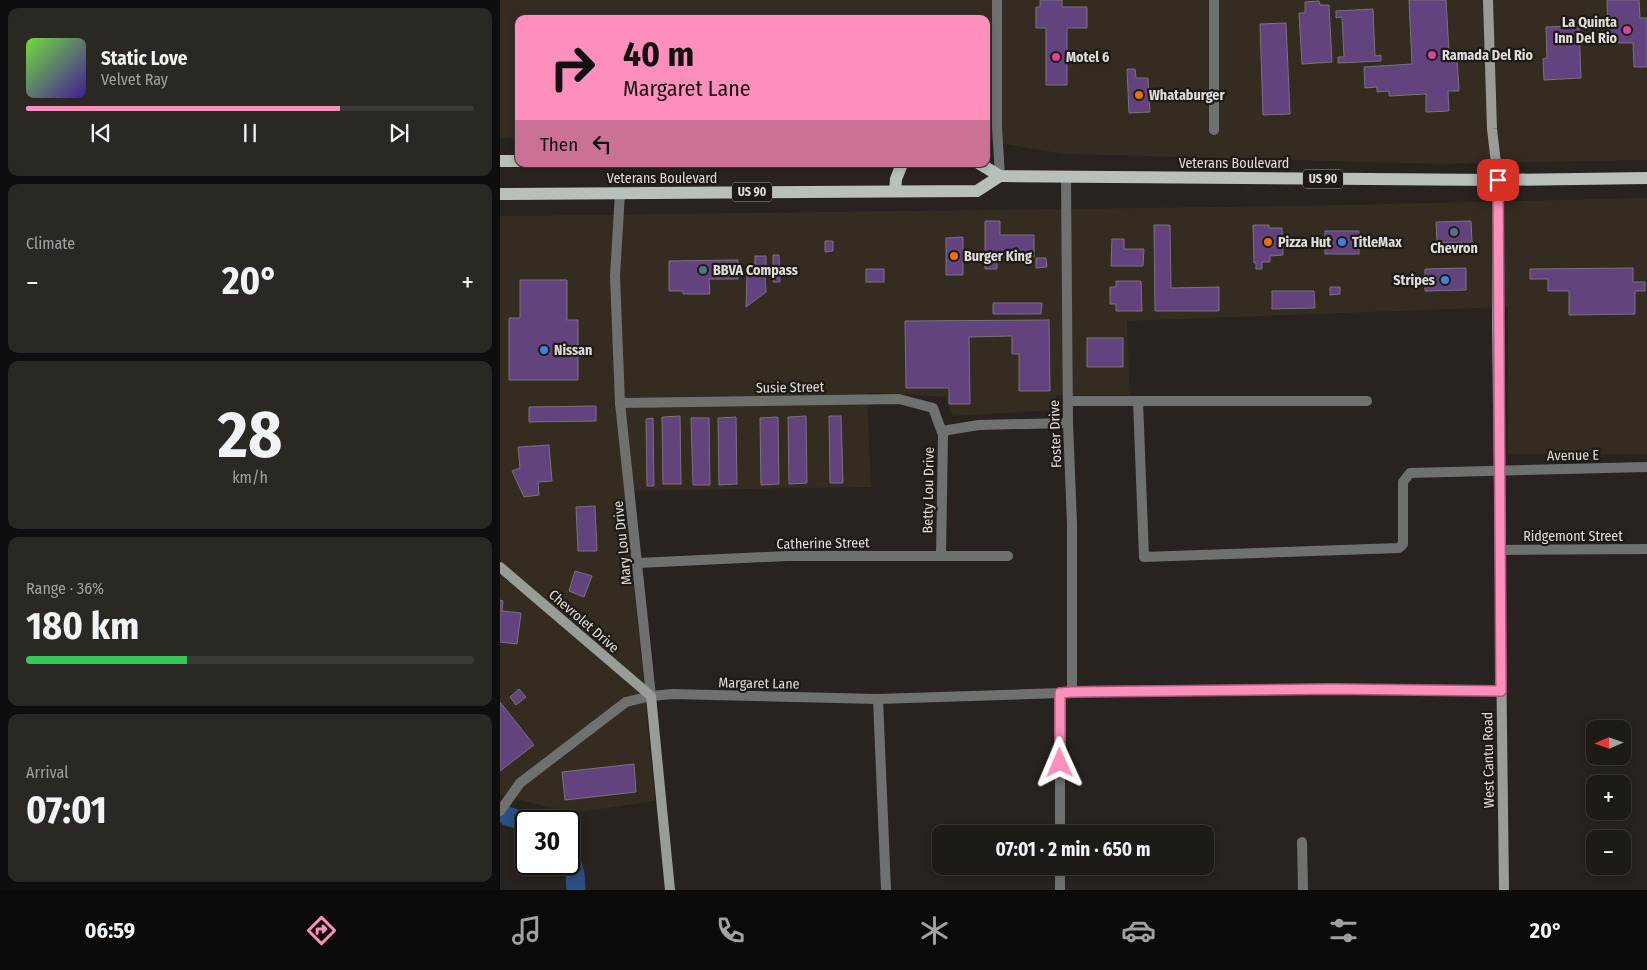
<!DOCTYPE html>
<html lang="en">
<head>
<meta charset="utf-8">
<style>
	:root { --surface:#1e1a16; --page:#2b2723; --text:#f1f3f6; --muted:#a1a1a1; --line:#3c3835; --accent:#fe8ebb }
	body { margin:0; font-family:"Fira Sans Condensed",sans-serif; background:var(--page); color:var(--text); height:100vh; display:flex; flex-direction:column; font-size:19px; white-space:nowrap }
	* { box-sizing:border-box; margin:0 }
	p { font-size:16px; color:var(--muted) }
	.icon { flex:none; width:28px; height:28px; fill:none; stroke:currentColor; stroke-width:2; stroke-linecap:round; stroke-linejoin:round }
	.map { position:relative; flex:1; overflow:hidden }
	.panel { display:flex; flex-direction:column; gap:8px; padding:8px; background:#100e0c; width:500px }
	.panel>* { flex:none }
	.hud { position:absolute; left:15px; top:15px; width:475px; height:152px; border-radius:10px; box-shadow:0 2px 8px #0003,0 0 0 1px var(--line); background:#fe8ebb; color:#111; overflow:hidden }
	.needle { width:32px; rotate:268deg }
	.tools { position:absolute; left:1086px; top:720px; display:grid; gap:10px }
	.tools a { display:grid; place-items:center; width:45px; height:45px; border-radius:10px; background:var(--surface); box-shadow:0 2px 8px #0003,0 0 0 1px var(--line); font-size:25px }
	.speed { position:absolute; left:15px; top:810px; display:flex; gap:10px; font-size:25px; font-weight:700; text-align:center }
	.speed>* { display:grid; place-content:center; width:65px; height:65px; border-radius:50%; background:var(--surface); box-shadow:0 2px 8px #0003,0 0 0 1px var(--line); line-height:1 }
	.speed .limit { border:2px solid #111; border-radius:8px; background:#fff; color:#111 }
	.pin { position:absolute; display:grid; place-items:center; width:42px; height:42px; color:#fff; margin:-21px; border-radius:10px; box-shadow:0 2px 8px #0006 }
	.me { position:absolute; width:55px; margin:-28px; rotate:359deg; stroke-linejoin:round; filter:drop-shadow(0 0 4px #0008) }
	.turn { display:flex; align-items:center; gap:18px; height:105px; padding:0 25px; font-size:22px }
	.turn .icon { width:65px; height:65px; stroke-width:2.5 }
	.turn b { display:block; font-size:35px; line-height:42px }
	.then { display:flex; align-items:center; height:48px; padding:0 25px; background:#0003; gap:10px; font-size:19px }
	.big { font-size:38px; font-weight:700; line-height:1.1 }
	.panel .tile { flex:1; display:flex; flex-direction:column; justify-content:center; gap:8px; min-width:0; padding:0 18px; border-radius:10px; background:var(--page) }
	.panel .dial { align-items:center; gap:0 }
	.dial b { font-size:65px; line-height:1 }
	.song { display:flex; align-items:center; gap:15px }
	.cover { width:60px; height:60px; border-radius:8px; background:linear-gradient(135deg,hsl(100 70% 55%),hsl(260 70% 35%)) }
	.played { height:5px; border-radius:2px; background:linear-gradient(90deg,var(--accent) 70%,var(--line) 70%) }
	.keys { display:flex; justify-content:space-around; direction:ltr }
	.heat { display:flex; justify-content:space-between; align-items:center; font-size:28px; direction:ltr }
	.charge { height:8px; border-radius:4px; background:linear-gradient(90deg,#34c759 36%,var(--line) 0) }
	.trip { position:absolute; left:432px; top:825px; width:282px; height:50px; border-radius:10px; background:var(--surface); box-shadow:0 2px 8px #0003,0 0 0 1px var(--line); font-weight:700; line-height:50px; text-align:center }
	.tabs { display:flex; height:80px; justify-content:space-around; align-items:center; background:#0c0a09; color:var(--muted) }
	.tabs .icon { width:35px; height:35px }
	.tabs .selected { color:var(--accent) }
	.tabs b { font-size:22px; color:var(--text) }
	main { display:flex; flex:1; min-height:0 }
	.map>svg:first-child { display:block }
</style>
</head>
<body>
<main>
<section class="panel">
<div class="tile">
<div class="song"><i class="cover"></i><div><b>Static Love</b><p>Velvet Ray</p></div></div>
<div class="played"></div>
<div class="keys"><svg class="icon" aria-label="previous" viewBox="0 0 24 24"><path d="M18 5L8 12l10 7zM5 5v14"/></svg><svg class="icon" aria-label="pause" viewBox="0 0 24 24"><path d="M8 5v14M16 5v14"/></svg><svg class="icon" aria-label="next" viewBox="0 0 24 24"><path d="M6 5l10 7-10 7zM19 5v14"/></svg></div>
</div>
<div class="tile"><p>Climate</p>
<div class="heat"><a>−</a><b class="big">20°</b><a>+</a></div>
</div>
<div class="tile dial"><b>28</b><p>km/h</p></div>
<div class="tile"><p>Range · 36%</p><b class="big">180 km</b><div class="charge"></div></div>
<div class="tile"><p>Arrival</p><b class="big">07:01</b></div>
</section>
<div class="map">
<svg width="1147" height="890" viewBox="0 0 1147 890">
	<rect width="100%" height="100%" fill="#28231e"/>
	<g fill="#342b21">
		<polygon points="0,0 1147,0 1147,160 939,164 565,154 486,141 486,19 19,19 19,138 0,138"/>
		<polygon points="1147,198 1147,454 1008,454 1008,307 627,321 630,395 556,395 556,410 453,416 446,397 402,394 367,393 371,487 125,491 155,801 72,813 0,795 0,216 797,206"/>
	</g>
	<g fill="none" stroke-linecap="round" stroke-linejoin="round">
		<g stroke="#2a4f85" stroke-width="19">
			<polyline points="7,816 26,822"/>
			<polyline points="69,852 75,874 76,890"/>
		</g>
	</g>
	<g fill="#62437e" stroke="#77747b">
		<polygon points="540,0 562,0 562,7 587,7 587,28 567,28 567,85 546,85 546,28 536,28 536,7 540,7"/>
		<polygon points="909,0 946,0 949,52 953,52 954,59 957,59 959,91 948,91 949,111 926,112 926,94 889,96 889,91 877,92 877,87 865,88 864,67 912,64"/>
		<polygon points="1107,0 1139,0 1140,18 1147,18 1147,67 1134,67 1133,43 1108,43"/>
		<polygon points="819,1 820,5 829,5 832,62 802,64 799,13 805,13 805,2"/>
		<polygon points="873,9 875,56 881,55 881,61 838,63 838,57 844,57 842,17 836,18 836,11"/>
		<polygon points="786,23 790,114 763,115 760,24"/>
		<polygon points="1079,26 1081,78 1044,80 1043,59 1047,58 1046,27"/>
		<polygon points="627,69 635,69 636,78 648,78 650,112 629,113"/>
		<polygon points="485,221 500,221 500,235 534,235 534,257 497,257 497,269 485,269"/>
		<polygon points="971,221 972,242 937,243 936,222"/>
		<polygon points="654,225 670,225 671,288 719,287 719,311 655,311"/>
		<polygon points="753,225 769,225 769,228 782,228 783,255 770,256 770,262 762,262 762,269 756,269 756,263 754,263"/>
		<rect x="825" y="231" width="34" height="23"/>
		<polygon points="463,237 463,275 446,275 446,238"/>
		<polygon points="612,239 624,239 624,249 644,249 643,266 611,266"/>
		<polygon points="325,241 333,241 333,251 325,252"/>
		<polygon points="273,255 279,255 280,282 273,282"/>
		<rect x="255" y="256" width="11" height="14"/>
		<polygon points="536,258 546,258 547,267 536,268"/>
		<polygon points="238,260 238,279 209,279 210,294 183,294 183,291 169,291 169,261"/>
		<polygon points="966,268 966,290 925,291 925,269"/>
		<polygon points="1133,268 1133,282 1145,282 1145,291 1135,291 1135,314 1069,315 1069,291 1048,291 1048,279 1030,279 1030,269"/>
		<rect x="366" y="269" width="18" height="13"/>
		<polygon points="265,274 266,292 246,307 247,275"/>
		<polygon points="20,280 67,280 67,320 78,320 78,380 9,380 9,318 20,318"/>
		<polygon points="616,281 641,281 642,311 616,311 616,304 610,304 610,287 616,287"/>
		<polygon points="830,287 840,287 840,294 830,295"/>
		<polygon points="772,291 814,291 815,308 772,309"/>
		<polygon points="493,303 542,303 541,314 493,314"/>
		<polygon points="549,320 550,391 519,391 519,354 512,354 512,336 469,337 470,404 449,404 449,388 406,388 405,321"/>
		<rect x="587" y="338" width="36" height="29"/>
		<polygon points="96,406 96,421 29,422 29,407"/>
		<polygon points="180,416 181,484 163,484 162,417"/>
		<polygon points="306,416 307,483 289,484 288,417"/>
		<polygon points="329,416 341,416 343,483 330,483"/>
		<polygon points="236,417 237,484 219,485 218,418"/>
		<polygon points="278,417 279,484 261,485 260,418"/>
		<polygon points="153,418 154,486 147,486 146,419"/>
		<polygon points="191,418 209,418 210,485 193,485"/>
		<polygon points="49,445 52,481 38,482 39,495 24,497 12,471 20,468 18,447"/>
		<polygon points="95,506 97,551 78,551 76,507"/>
		<polygon points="75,571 92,576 84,597 69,591"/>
		<polygon points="0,600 3,601 2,611 21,613 17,644 0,642"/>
		<polygon points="19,689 26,697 16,705 10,697"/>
		<polygon points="0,702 34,745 0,771"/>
		<polygon points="134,764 136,792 65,800 62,772"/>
	</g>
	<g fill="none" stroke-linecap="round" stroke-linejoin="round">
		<g stroke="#6e716e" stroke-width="10">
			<polyline points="497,0 497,127 500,176"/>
			<polyline points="714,130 714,0"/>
			<polyline points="566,177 568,423 572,524 572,691"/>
			<polyline points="120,193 115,276 120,403 151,696"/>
			<polyline points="568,401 867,401"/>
			<polyline points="638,401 644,557 899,548 903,544 903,482 910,473 1147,467"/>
			<polyline points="120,403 399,399 433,408 443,435 441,556"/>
			<polyline points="442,431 479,425 568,423"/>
			<polyline points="1000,550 1147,549"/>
			<polyline points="138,563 287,556 508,556"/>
			<polyline points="560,693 560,834"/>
			<polyline points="378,699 386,890"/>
			<polyline points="0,811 20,783 126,702 151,696 172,694 378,699 560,693 572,691 832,689 1001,691"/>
			<polyline points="802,842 803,890"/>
			<polyline points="560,890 560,866"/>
		</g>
		<g stroke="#999d98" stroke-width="10">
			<polyline points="988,0 992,129 998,180 997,325 1004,890"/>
			<polyline points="0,567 151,696 170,890"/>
		</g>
		<g stroke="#b9bfb9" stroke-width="12">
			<polyline points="0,161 19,161"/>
			<polyline points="480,164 500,176 998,180 1147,178"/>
			<polyline points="395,191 396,179 402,164"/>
			<polyline points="0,194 477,191 500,176"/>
		</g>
	</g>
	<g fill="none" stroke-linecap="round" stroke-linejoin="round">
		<defs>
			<polyline id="route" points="560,763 560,693 572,692 832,689 1001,691 998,180"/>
		</defs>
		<use href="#route" stroke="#a55c7a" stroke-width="12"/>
		<use href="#route" stroke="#fe8ebb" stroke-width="9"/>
	</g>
	<g fill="#d1479c" stroke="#1e1a15" stroke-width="2">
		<circle cx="1127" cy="30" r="5"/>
		<circle cx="932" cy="55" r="5"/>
		<circle cx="556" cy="57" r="5"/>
	</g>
	<g fill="#e8710a" stroke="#1e1a15" stroke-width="2">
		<circle cx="639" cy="95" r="5"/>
		<circle cx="768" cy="242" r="5"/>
		<circle cx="454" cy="256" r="5"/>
	</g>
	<g fill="#5c6f8a" stroke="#1e1a15" stroke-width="2">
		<circle cx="954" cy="232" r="5"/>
		<circle cx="203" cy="270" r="5"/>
	</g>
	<g fill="#3f7fe0" stroke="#1e1a15" stroke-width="2">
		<circle cx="842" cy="242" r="5"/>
		<circle cx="945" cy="280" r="5"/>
		<circle cx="44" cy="350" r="5"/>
	</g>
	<g text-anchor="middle" stroke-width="4.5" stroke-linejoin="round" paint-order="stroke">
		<g fill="#1e1a15" stroke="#a6a29f" stroke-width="1">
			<rect x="803" y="169.5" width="40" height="19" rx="4"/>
			<rect x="232" y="182.5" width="40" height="19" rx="4"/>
		</g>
		<g font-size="12" font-weight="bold" fill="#e1ddda">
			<text x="823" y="183">US 90</text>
			<text x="252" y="196">US 90</text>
		</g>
		<g font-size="14" font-weight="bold" fill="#e1ddda" stroke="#1e1a15" text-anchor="start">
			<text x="1117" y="27" text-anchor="end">La Quinta<tspan x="1117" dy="16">Inn Del Rio</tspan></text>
			<text x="942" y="60">Ramada Del Rio</text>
			<text x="566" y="62">Motel 6</text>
			<text x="649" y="100">Whataburger</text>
			<text x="778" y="247">Pizza Hut</text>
			<text x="852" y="247">TitleMax</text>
			<text x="954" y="253" text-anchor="middle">Chevron</text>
			<text x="464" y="261">Burger King</text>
			<text x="213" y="275">BBVA Compass</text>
			<text x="935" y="285" text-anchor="end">Stripes</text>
			<text x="54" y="355">Nissan</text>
		</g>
		<g font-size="14" fill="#e1ddda" stroke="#1e1a15">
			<text x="734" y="168">Veterans Boulevard</text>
			<text x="162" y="183">Veterans Boulevard</text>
			<text transform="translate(290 387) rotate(-1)" y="5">Susie Street</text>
			<text transform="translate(555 434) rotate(-92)" y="5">Foster Drive</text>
			<text transform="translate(1073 455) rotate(-1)" y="5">Avenue E</text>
			<text transform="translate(428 490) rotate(-89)" y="5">Betty Lou Drive</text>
			<text x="1073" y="541">Ridgemont Street</text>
			<text transform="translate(122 543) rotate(-96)" y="5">Mary Lou Drive</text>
			<text transform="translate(323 543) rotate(-1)" y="5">Catherine Street</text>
			<text transform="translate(84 621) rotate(41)" y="5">Chevrolet Drive</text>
			<text transform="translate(259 683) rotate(1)" y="5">Margaret Lane</text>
			<text transform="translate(988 760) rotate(-91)" y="5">West Cantu Road</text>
		</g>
	</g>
</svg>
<div class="tools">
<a><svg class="needle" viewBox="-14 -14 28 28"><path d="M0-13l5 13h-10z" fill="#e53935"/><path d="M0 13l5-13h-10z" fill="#a1a1a1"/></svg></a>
<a>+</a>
<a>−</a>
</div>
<div class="speed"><div class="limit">30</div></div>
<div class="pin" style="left:998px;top:180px;background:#d93025"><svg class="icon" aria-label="arrive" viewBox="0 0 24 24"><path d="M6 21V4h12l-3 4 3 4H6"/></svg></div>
<svg class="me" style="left:560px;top:763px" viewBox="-20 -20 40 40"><path d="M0-17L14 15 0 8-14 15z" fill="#fe8ebb" stroke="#fff" stroke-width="4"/></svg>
<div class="trip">07:01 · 2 min · 650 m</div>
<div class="hud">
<div class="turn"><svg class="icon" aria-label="right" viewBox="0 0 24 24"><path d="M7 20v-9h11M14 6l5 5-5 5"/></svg><div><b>40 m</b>Margaret Lane</div></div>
<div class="then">Then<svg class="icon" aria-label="left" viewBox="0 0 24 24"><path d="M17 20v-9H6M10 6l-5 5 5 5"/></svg></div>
</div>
</div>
</main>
<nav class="tabs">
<b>06:59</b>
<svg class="icon selected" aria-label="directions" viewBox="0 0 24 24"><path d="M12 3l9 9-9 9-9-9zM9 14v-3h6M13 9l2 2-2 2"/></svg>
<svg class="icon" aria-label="music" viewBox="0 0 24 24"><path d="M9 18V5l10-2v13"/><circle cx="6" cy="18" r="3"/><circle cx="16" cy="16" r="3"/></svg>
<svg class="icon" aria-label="phone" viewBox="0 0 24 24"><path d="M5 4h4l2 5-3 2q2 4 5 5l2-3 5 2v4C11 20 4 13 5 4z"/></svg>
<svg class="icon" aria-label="climate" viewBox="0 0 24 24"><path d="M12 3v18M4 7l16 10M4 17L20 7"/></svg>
<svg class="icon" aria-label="car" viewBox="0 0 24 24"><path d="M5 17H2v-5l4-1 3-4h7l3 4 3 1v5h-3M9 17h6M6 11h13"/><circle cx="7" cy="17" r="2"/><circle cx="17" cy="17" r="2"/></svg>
<svg class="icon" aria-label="filters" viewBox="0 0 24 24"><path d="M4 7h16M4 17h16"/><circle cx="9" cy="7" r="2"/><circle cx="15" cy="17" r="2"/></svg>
<b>20°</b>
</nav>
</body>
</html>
